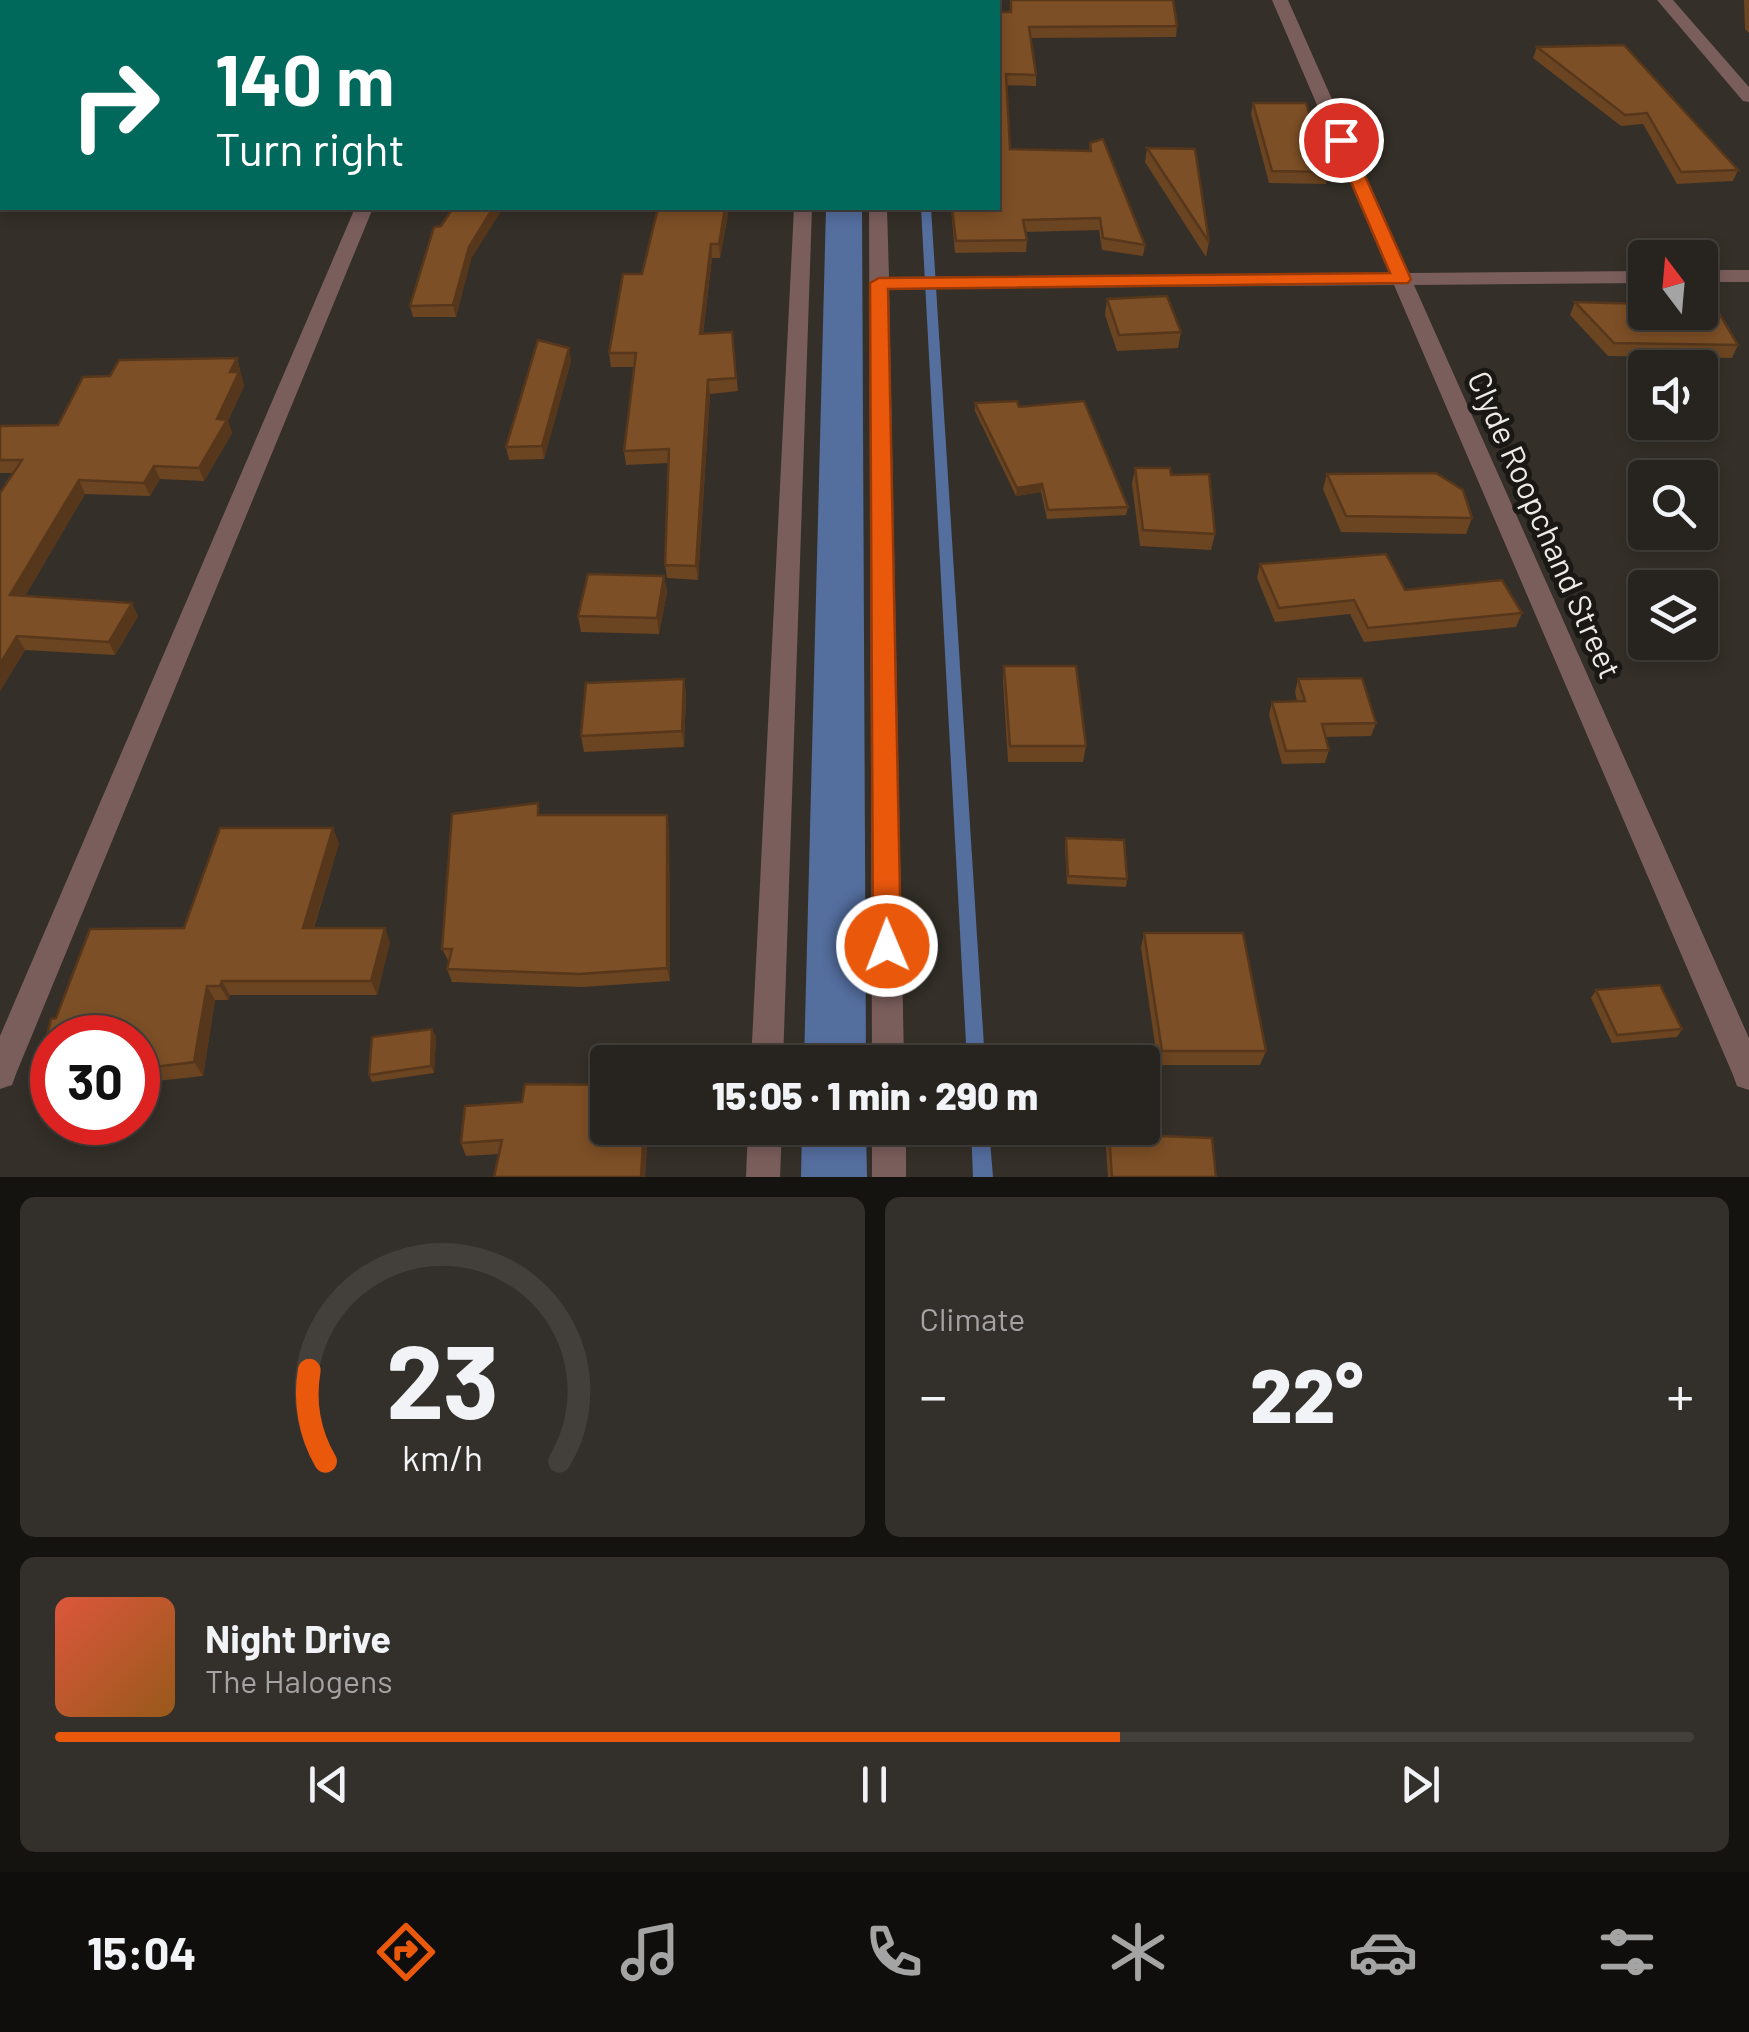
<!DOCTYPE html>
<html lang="en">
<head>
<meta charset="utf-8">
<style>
	:root { --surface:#27231e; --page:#332f2b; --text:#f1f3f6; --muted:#a4a4a4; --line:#43403c; --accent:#ea580c }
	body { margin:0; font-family:Barlow,sans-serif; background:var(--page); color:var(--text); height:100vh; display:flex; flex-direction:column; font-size:38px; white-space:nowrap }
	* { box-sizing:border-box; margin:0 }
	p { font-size:32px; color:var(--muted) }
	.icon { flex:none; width:55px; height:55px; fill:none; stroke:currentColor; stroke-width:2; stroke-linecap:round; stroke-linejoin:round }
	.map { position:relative; height:1177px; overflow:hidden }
	.panel { display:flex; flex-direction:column; gap:20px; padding:20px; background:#151310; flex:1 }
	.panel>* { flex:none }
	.top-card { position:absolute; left:0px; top:0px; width:1000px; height:210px; box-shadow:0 5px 15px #0003,0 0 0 2px var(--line); background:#00695c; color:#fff; overflow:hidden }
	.needle { width:65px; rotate:344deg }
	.buttons { position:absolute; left:1628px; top:240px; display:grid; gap:20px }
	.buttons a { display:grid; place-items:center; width:90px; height:90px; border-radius:10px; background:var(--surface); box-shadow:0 5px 15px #0003,0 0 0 2px var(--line); font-size:50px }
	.speed { position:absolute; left:30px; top:1015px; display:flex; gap:20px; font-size:50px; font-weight:700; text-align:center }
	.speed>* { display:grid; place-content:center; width:130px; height:130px; border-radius:50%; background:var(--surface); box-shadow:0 5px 15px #0003,0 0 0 2px var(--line); line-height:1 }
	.speed .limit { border:15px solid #d22; background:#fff; color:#111 }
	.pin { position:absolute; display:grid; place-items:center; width:85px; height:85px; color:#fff; margin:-42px; border:5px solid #fff; border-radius:50%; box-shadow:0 2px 10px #0007 }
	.me { position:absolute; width:110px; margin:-55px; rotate:359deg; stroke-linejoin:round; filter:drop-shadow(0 0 8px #0008) }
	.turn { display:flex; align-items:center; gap:35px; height:210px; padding:0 50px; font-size:45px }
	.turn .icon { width:130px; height:130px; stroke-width:2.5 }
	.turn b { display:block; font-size:70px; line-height:85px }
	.big { font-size:75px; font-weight:800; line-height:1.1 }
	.panel .card { flex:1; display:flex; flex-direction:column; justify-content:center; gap:15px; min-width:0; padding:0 35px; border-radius:15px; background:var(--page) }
	.panel .dial { align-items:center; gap:0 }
	.dial svg { height:260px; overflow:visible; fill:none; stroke:var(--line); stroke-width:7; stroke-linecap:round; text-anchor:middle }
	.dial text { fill:var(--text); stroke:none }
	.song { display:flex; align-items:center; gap:30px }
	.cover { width:120px; height:120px; border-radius:15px; background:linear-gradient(135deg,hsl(10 70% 55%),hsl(30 70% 35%)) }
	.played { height:10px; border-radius:5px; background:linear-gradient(90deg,var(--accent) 65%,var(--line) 65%) }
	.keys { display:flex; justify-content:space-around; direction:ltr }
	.heat { display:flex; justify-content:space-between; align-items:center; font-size:55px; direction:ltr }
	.panel .tiles { flex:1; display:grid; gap:20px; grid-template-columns:1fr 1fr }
	.card:last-child { grid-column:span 2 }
	.trip { position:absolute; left:590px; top:1045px; width:570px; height:100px; border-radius:10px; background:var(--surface); box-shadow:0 5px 15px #0003,0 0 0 2px var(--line); font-weight:800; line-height:100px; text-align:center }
	.dock { display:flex; height:160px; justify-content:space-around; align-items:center; background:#100e0c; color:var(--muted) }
	.dock .icon { width:70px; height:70px }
	.dock .on { color:var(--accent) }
	.dock b { font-size:45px; color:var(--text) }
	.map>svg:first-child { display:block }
</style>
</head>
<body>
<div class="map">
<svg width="1749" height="1177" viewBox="0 0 1749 1177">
	<rect width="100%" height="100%" fill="#342f28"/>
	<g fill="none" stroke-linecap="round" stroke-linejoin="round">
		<g fill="#546e9e" fill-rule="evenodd">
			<rect x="910" y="0" width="8" height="2"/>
			<polygon points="921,208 931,208 985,1062 967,1062"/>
			<polygon points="971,1128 989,1128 993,1177 973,1177"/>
		</g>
		<g fill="#546e9e" fill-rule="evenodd">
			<polygon points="835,0 865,0 865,2 836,2"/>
			<polygon points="826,208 862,208 866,1062 804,1062"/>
			<polygon points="802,1128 866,1128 867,1177 801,1177"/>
		</g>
		<g fill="#7a5e5c" fill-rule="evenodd">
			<polygon points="804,0 820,0 820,2 805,2"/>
			<polygon points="867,0 883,0 883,2 868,2"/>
			<polygon points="1272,0 1288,0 1409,273 1645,271 1645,283 1414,285 1749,1038 1749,1090 1737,1086 1733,1075 1394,285 889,289 904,1062 872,1062 869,208 887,208 889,277 1389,273"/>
			<polygon points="1657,0 1673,0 1749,87 1749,102 1743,101"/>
			<polygon points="355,208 373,208 16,1074 12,1085 0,1089 0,1036"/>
			<polygon points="794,208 812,208 783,1062 751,1062"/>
			<rect x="1700" y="270" width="49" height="12"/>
			<polygon points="748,1128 782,1128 780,1177 746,1177"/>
			<rect x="872" y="1128" width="34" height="49"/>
		</g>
	</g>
	<g fill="#6b4421">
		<polygon points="0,0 609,0 608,2 2,2 2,82 0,86"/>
		<polygon points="1744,0 1749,0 1749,33 1745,29"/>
		<polygon points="1011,12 1177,26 1176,37 1031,38 1036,75 1036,86 1006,85 1010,149 1089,151 1090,143 1145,245 1143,256 1102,250 1099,230 1025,232 1027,240 1026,252 955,253 951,208 946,208 998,208"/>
		<polygon points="1624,45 1738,170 1733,181 1677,184 1643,124 1621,126 1533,58 1537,47"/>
		<polygon points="1253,103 1328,172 1326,184 1269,183 1251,114"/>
		<polygon points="1147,148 1209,242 1206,257 1145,162"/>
		<polygon points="2,158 2,208 58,208 57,209 0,209 0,161"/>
		<polygon points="228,208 268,208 229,209"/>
		<polygon points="658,208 729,208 720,258 712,258 703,334 732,332 738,391 710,394 698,580 667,578 665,565 669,463 626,465 624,451 634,367 611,367 609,353 642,274"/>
		<polygon points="441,226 471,259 456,317 413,317 410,306"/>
		<polygon points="1107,299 1181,332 1178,348 1117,351 1105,315"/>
		<polygon points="1575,302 1738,345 1732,358 1608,356 1570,315"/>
		<polygon points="237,358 244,386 228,421 232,433 204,481 160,479 150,496 85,494 25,596 138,616 115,655 25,650 0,691 13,473 0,473 0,426 58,425 110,376"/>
		<polygon points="571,361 544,459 509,460 506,447"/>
		<polygon points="975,403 1019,407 1128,507 1126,515 1047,519 1041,492 1016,496 975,411"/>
		<polygon points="1135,468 1171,475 1215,534 1211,550 1140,546 1132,484"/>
		<polygon points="1327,474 1472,518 1466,534 1341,532 1323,489"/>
		<polygon points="1260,564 1405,590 1522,613 1516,627 1364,642 1350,614 1275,622 1257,578"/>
		<polygon points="664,576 667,592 659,634 581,632 578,616"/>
		<polygon points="1004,666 1086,746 1083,762 1008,762 1003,682"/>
		<polygon points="684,679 686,695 684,747 584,752 581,736"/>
		<polygon points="1298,679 1376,723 1371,736 1325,737 1329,750 1325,763 1282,764 1269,715 1272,702 1297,701 1295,692"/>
		<polygon points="541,815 669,828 670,981 583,987 452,982 447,969 449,962 442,949"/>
		<polygon points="1066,838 1127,879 1126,887 1067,884 1065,846"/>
		<polygon points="339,843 314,928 390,942 377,995 230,995 228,1000 215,1000 203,1076 138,1083 138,1038 52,1038 52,1093 47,1094 36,1081 56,1018 184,928"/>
		<polygon points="1144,933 1266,1051 1260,1065 1158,1065 1141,948"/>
		<polygon points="1596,990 1682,1029 1677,1037 1612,1043 1591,998"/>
		<polygon points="436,1036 434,1073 372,1082 369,1075"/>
		<polygon points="608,1128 648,1128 645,1177 494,1177 499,1154 466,1156 461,1143"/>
		<polygon points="1109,1134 1216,1177 1108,1177 1106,1148"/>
	</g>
	<g fill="#57371b">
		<polygon points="2,63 2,82 0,86 0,67"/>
		<polygon points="493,208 503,208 471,259 456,317 453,305 469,247"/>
		<polygon points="725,208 729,208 720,258 719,244"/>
		<polygon points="711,244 712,258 701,348 700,334"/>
		<polygon points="569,348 571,361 544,459 542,446"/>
		<polygon points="237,358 244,386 228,421 232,433 204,481 199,468 217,419 230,372"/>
		<polygon points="708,380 710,394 698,580 696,566"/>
		<polygon points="154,466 160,479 150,496 144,483"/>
		<polygon points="79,480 85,494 17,609 10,595"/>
		<polygon points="1042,484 1041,492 1016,496 1017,488"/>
		<polygon points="664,576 667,592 659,634 657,618"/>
		<polygon points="132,603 138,616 115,655 109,642"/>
		<polygon points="17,636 25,650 0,691 0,664"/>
		<polygon points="684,679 686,695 684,747 682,731"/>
		<polygon points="667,815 669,828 670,981 667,968"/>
		<polygon points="333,828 339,843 309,942 303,928"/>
		<polygon points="385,928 390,942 377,995 371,981"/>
		<polygon points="222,981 230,995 228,1000 220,986"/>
		<polygon points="207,986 215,1000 203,1076 194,1062"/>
		<polygon points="432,1029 436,1036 434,1073 431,1066"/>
		<polygon points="644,1128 648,1128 645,1177 641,1177"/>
	</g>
	<g fill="#7c4f26" stroke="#57371b" stroke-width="2.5">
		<polygon points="0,0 45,0 43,2 2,2 2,63 0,67"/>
		<polygon points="135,0 605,0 605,2 133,2"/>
		<rect x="619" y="0" width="137" height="2"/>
		<polygon points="1011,0 1173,0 1177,26 1029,27 1036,75 1006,74 1010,149 1091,151 1090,143 1103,139 1145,245 1103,238 1100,218 1023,220 1027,240 956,241 952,208 998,208 998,12 1011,12"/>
		<polygon points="1624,45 1738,170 1681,172 1647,113 1625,115 1537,47"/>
		<polygon points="1253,103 1306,103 1328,172 1272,171"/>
		<polygon points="1147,148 1195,149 1209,242"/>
		<polygon points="2,158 2,198 0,198 0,161"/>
		<polygon points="453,208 493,208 469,247 453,305 410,306 434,227 441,226"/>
		<polygon points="658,208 725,208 719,244 711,244 700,334 732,332 736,378 708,380 696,566 665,565 669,449 624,451 636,353 609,353 623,274 642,274"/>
		<polygon points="1167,296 1181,332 1119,335 1107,299"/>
		<polygon points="1575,302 1645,304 1645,312 1700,312 1700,305 1714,305 1738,345 1614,343"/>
		<polygon points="538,340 569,348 542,446 506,447"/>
		<polygon points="237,358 230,372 239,372 217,419 227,420 199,468 154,466 144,483 79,480 10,595 132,603 109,642 17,636 0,664 0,493 22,460 0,460 0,426 58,425 83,377 110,376 119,360"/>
		<polygon points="1017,401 1019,407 1084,401 1128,507 1048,510 1042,484 1017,488 975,403"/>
		<polygon points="1135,468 1170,468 1171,475 1209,474 1215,534 1143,530"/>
		<polygon points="1436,473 1463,490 1472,518 1346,516 1327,474"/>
		<polygon points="1386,554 1405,590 1502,580 1522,613 1368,628 1354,600 1279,608 1260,564"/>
		<polygon points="588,574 664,576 657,618 578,616"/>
		<polygon points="1004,666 1076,666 1086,746 1010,746"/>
		<polygon points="1362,678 1376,723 1322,724 1329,750 1286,751 1272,702 1305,701 1298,679"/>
		<polygon points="684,679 682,731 581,736 586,683"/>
		<polygon points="538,803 538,815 667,815 667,968 579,974 447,969 452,949 442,949 452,814"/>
		<polygon points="220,828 333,828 303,928 385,928 371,981 222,981 220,986 207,986 194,1062 138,1069 138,1038 52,1038 52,1079 36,1081 51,1019 56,1018 90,929 184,928"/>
		<polygon points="1066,838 1124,840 1127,879 1068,876"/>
		<polygon points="1144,933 1243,933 1266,1051 1162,1051"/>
		<polygon points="1660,985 1682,1029 1617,1035 1596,990"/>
		<polygon points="432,1029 431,1066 369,1075 372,1037"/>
		<polygon points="525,1084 608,1085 608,1128 644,1128 641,1177 494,1177 502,1140 461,1143 465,1106 522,1102"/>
		<polygon points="1109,1134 1212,1138 1216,1177 1112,1177"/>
	</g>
	<polygon fill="#ea580c" stroke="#983908" stroke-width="2.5" points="1341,135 1349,140 1411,279 1408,283 888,289 901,946 897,954 887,958 877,954 873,946 870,283 879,278 1390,273 1333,140"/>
	<g text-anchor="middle" stroke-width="10" stroke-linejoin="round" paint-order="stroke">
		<g font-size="32" fill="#eeebe6" stroke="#1a1814">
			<text transform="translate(1544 525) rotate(66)" y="11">Clyde Roopchand Street</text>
		</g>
	</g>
</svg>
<div class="buttons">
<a><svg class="needle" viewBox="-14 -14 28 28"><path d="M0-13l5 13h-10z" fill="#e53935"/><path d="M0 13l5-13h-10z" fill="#a4a4a4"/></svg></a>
<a><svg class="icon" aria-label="sound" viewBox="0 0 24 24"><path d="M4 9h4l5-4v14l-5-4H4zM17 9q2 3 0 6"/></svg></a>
<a><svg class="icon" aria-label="search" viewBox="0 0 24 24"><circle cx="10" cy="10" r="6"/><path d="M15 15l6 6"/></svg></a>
<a><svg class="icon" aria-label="layers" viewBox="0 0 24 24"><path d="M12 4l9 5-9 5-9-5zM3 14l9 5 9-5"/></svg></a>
</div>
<div class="speed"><div class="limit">30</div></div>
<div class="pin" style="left:1341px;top:140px;background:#d93025"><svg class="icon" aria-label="arrive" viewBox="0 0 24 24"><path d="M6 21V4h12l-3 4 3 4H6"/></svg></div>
<svg class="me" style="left:887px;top:946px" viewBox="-20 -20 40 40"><circle r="17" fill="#ea580c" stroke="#fff" stroke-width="3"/><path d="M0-11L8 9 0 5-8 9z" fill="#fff"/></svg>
<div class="trip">15:05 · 1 min · 290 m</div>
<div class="top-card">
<div class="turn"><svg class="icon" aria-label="right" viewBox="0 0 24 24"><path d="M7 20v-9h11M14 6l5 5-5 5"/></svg><div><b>140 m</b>Turn right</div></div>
</div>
</div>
<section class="panel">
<div class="tiles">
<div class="card dial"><svg viewBox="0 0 100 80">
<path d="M14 69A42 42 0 1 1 86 69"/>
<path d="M14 69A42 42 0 0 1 9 41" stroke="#ea580c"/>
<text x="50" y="56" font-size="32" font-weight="700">23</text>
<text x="50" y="72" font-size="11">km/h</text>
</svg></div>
<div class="card"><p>Climate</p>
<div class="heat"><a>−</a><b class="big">22°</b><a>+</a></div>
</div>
<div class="card">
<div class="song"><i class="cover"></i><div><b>Night Drive</b><p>The Halogens</p></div></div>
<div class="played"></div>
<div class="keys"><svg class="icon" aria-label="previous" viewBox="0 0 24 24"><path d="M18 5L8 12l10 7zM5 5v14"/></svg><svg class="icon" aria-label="pause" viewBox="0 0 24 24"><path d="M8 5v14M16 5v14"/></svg><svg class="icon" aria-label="next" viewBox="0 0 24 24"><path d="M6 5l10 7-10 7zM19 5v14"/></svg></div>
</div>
</div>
</section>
<nav class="dock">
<b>15:04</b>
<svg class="icon on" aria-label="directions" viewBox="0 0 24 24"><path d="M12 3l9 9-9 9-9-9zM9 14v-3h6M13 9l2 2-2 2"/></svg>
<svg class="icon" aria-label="music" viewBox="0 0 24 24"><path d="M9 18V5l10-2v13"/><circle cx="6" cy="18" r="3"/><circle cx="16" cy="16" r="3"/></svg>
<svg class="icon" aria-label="phone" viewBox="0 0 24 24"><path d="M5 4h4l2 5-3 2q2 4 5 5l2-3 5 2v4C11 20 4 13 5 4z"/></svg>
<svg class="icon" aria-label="climate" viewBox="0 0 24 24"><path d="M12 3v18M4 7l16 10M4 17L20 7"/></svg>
<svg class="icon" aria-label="car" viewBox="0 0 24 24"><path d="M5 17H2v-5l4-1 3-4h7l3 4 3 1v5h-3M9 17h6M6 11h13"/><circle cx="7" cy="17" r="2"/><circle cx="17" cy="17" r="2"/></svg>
<svg class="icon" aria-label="filters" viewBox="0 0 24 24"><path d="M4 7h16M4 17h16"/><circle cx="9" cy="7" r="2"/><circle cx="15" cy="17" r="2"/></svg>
</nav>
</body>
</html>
